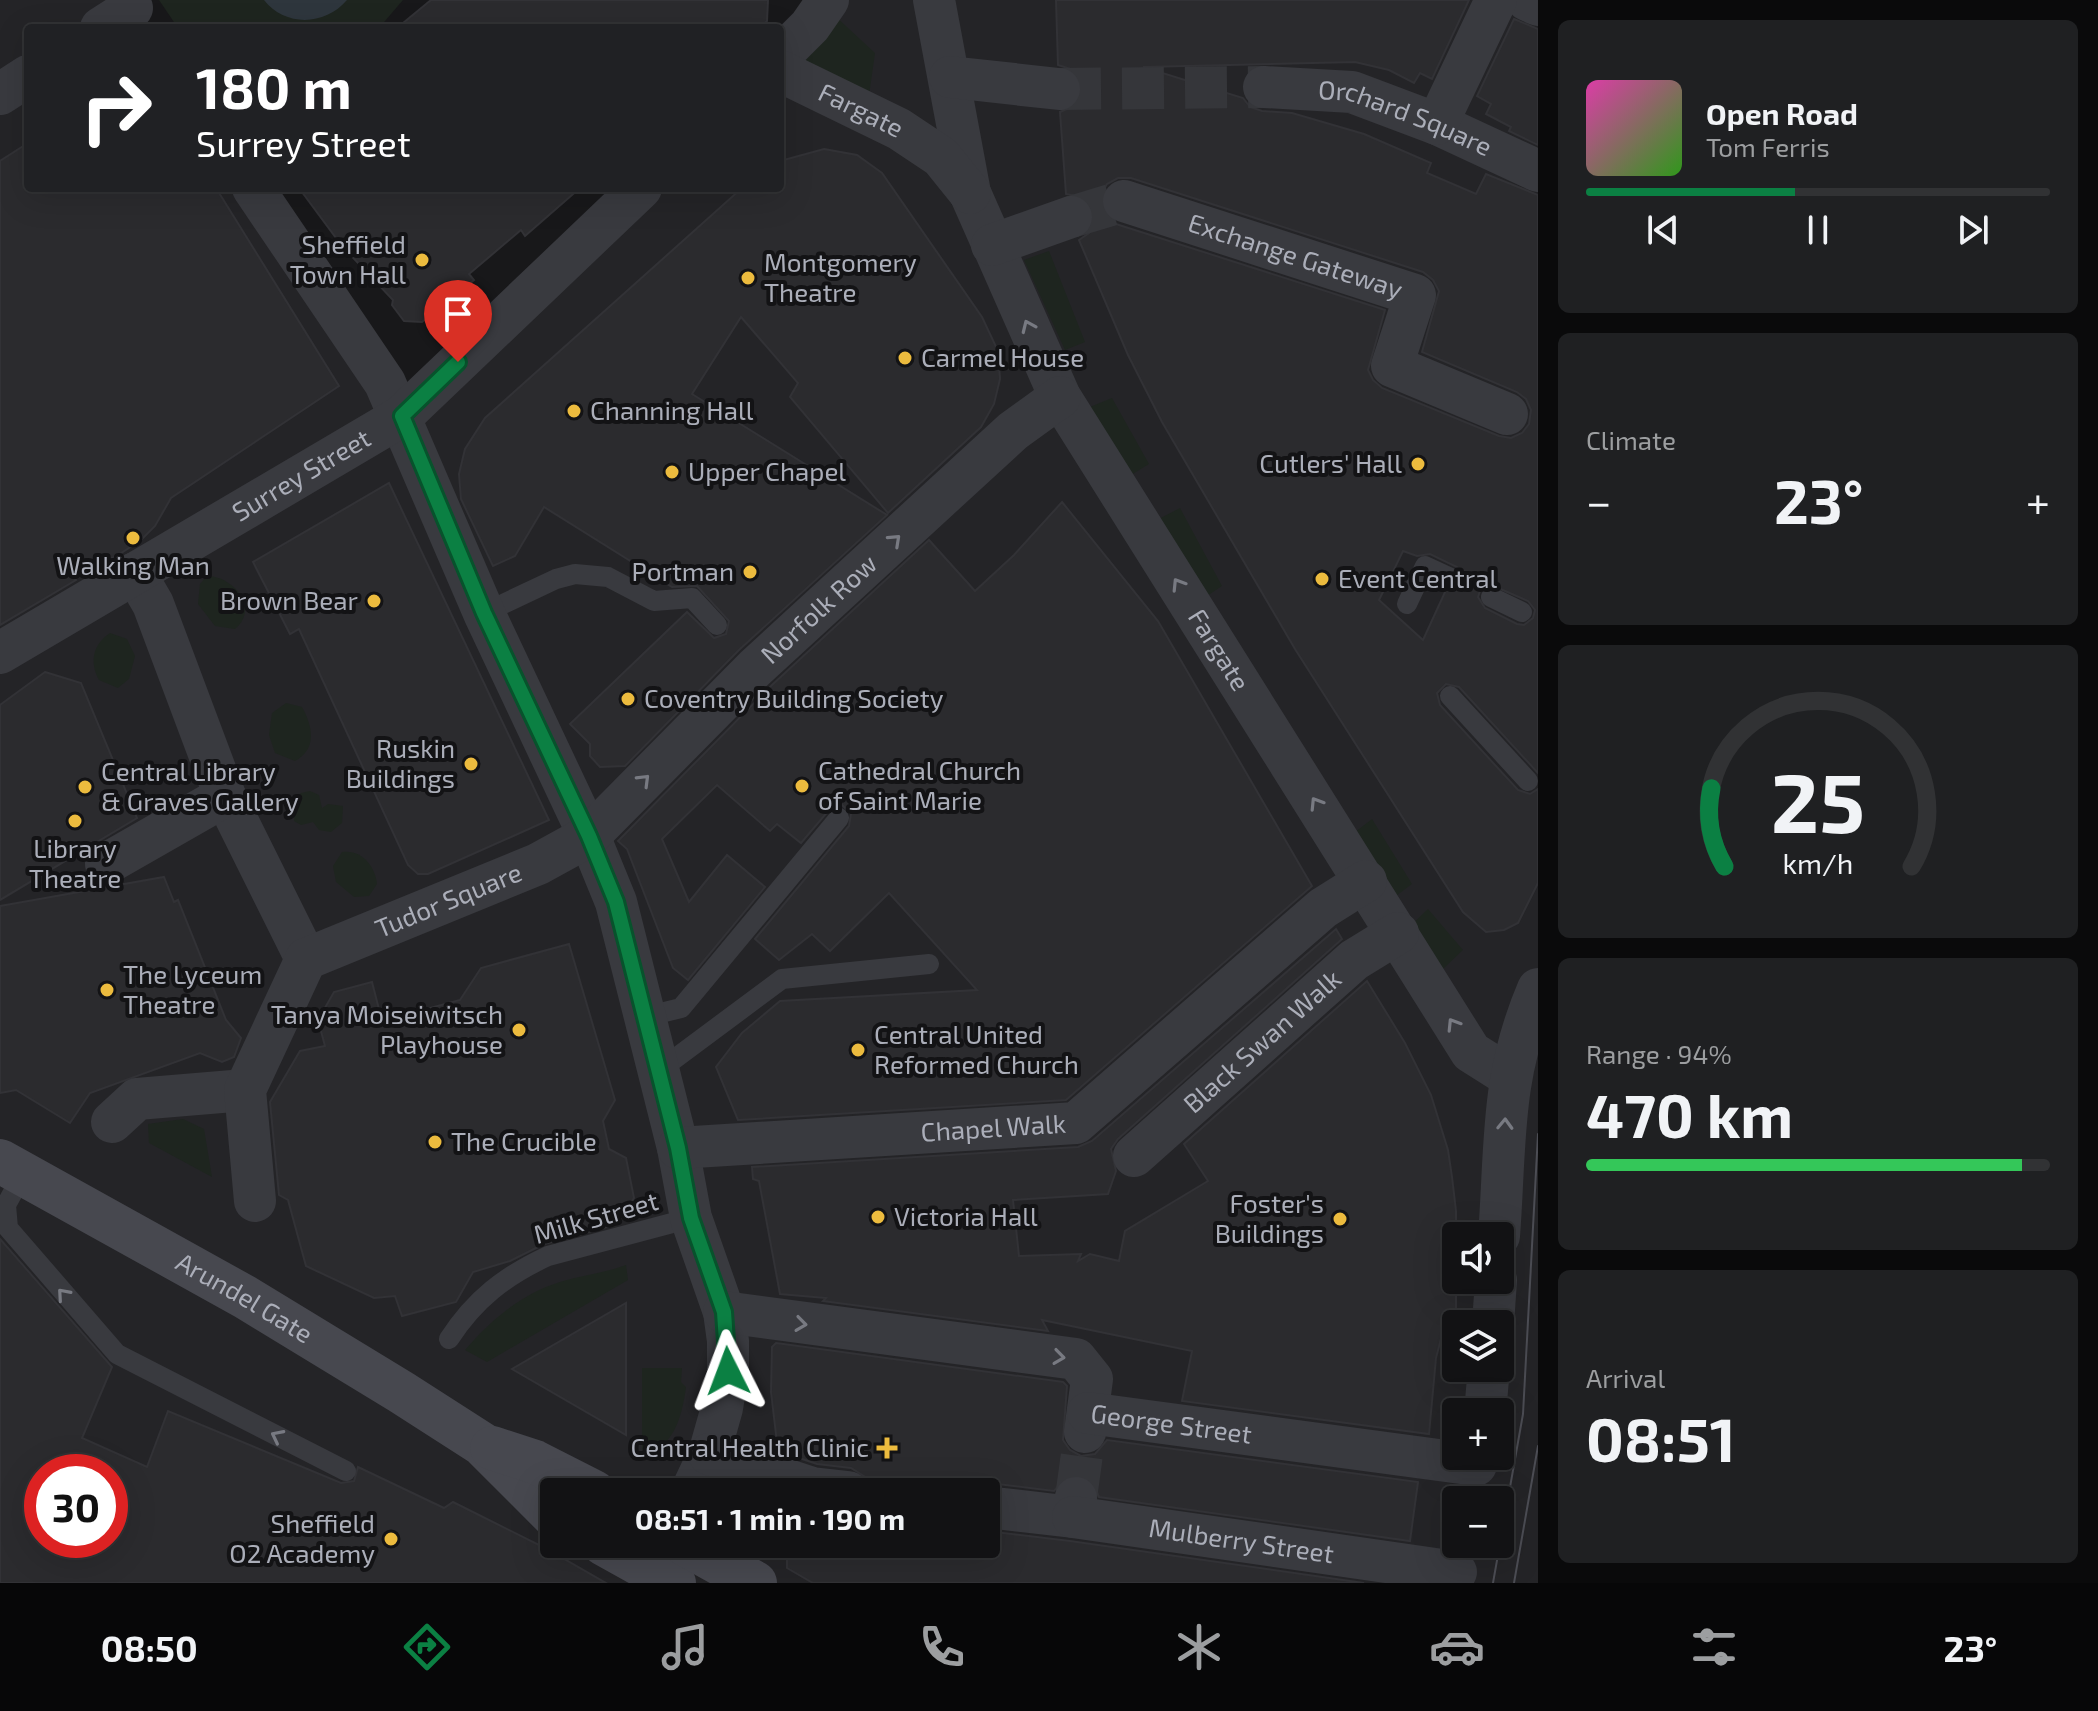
<!DOCTYPE html>
<html lang="en">
<head>
<meta charset="utf-8">
<style>
	:root { --surface:#121214; --page:#1f2022; --text:#f1f3f6; --muted:#9c9ea0; --line:#313234; --accent:#0b8043 }
	body { margin:0; font-family:"Exo 2",sans-serif; background:var(--page); color:var(--text); height:100vh; display:flex; flex-direction:column; font-size:30px; white-space:nowrap }
	* { box-sizing:border-box; margin:0 }
	p { font-size:26px; color:var(--muted) }
	.icon { flex:none; width:44px; height:44px; fill:none; stroke:currentColor; stroke-width:2; stroke-linecap:round; stroke-linejoin:round }
	.map { position:relative; flex:1; overflow:hidden }
	.details { display:flex; flex-direction:column; gap:20px; padding:20px; background:#0a0a0b; width:560px }
	.details>* { flex:none }
	.guide { position:absolute; left:24px; top:24px; width:760px; height:168px; border-radius:8px; box-shadow:0 8px 32px #0002,0 0 0 2px var(--line); background:#202124; color:#fff; overflow:hidden }
	.buttons { position:absolute; left:1442px; top:1222px; display:grid; gap:16px }
	.buttons a { display:grid; place-items:center; width:72px; height:72px; border-radius:8px; background:var(--surface); box-shadow:0 8px 32px #0002,0 0 0 2px var(--line); font-size:40px }
	.speed { position:absolute; left:24px; top:1454px; display:flex; gap:16px; font-size:40px; font-weight:700; text-align:center }
	.speed>* { display:grid; place-content:center; width:104px; height:104px; border-radius:50%; background:var(--surface); box-shadow:0 8px 32px #0002,0 0 0 2px var(--line); line-height:1 }
	.speed .limit { border:12px solid #d22; background:#fff; color:#111 }
	.pin { position:absolute; display:grid; place-items:center; width:68px; height:68px; color:#fff; margin:-82px -34px; border-radius:50% 50% 50% 0; rotate:-45deg; box-shadow:0 0 8px #0007 }
	.pin .icon { rotate:45deg }
	.me { position:absolute; width:88px; margin:-44px; rotate:357deg; stroke-linejoin:round; filter:drop-shadow(0 0 6px #0008) }
	.turn { display:flex; align-items:center; gap:28px; height:168px; padding:0 40px; font-size:36px }
	.turn .icon { width:104px; height:104px; stroke-width:2.5 }
	.turn b { display:block; font-size:56px; line-height:68px }
	.big { font-size:60px; font-weight:700; line-height:1.1 }
	.details .widget { flex:1; display:flex; flex-direction:column; justify-content:center; gap:12px; min-width:0; padding:0 28px; border-radius:12px; background:var(--page) }
	.details .dial { align-items:center; gap:0 }
	.dial svg { height:208px; overflow:visible; fill:none; stroke:var(--line); stroke-width:7; stroke-linecap:round; text-anchor:middle }
	.dial text { fill:var(--text); stroke:none }
	.song { display:flex; align-items:center; gap:24px }
	.cover { width:96px; height:96px; border-radius:12px; background:linear-gradient(135deg,hsl(320 70% 55%),hsl(110 70% 35%)) }
	.played { height:8px; border-radius:4px; background:linear-gradient(90deg,var(--accent) 45%,var(--line) 45%) }
	.keys { display:flex; justify-content:space-around; direction:ltr }
	.heat { display:flex; justify-content:space-between; align-items:center; font-size:44px; direction:ltr }
	.charge { height:12px; border-radius:6px; background:linear-gradient(90deg,#34c759 94%,var(--line) 0) }
	.trip { position:absolute; left:540px; top:1478px; width:460px; height:80px; border-radius:8px; background:var(--surface); box-shadow:0 8px 32px #0002,0 0 0 2px var(--line); font-weight:700; line-height:80px; text-align:center }
	.menu { display:flex; height:128px; justify-content:space-around; align-items:center; background:#070708; color:var(--muted) }
	.menu .icon { width:56px; height:56px }
	.menu .selected { color:var(--accent) }
	.menu b { font-size:36px; color:var(--text) }
	main { display:flex; flex:1; min-height:0 }
	.map>svg:first-child { display:block }
</style>
</head>
<body>
<main>
<div class="map">
<svg width="1538" height="1583" viewBox="0 0 1538 1583">
	<rect width="100%" height="100%" fill="#18181a"/>
	<path fill="#242427" fill-rule="evenodd" d="M0,0H127L146,28H28V188H251L402,416L641,188H780V56L828,0H1538V1583H0ZM1456,1236H1500V1280H1456ZM1456,1324H1500V1368H1456ZM1456,1412H1500V1456H1456ZM42,1472H110V1540H42ZM554,1492H986V1544H554ZM1456,1500H1500V1544H1456Z"/>
	<g fill="#1e251f">
		<polygon points="159,0 403,0 379,28 178,28"/>
		<polygon points="833,14 875,53 869,95 789,63"/>
		<polygon points="1049,251 1085,342 1065,350 1024,260"/>
		<polygon points="1112,398 1149,464 1131,475 1090,407"/>
		<polygon points="1180,508 1222,586 1201,600 1155,521"/>
		<path d="M207,576C233,576 260,608 235,629L215,626L198,604L200,584Z"/>
		<path d="M110,633L127,639L135,656L129,679L118,688L99,680C89,662 93,644 110,633Z"/>
		<path d="M286,703L302,707C313,727 317,749 295,761L275,753L269,735L272,713Z"/>
		<polygon points="310,791 319,795 322,808 328,804 343,806 342,823 331,832 319,830 313,822 301,825 294,821 294,800 301,793"/>
		<polygon points="1372,819 1412,884 1392,899 1350,836"/>
		<path d="M342,852C361,849 375,865 377,884L369,896L354,897L336,882L333,866Z"/>
		<polygon points="1428,909 1463,950 1443,969 1408,928"/>
		<polygon points="183,1119 204,1129 212,1177 149,1143 148,1124"/>
		<path d="M626,1265L628,1280L487,1362L465,1350C491,1320 521,1294 560,1282C582,1275 605,1273 626,1265Z"/>
		<path d="M642,1368H682L681,1382L686,1387C683,1410 676,1444 650,1452L642,1449Z"/>
	</g>
	<path fill="#2e363d" d="M264,0H347C325,26 285,27 264,0Z"/>
	<g fill="#2b2b2e" stroke="#323236" stroke-width="2" fill-rule="evenodd">
		<polygon points="431,0 768,0 767,21 759,28 397,28"/>
		<path d="M1056,0H1469L1432,79L1420,73L1414,83L1389,70L1355,62L1143,67L1243,98L1250,107L1262,111L1292,113L1364,134L1431,163L1427,173L1476,194L1486,174L1538,195V773L1459,687L1446,684L1437,693L1440,705L1518,790L1530,794L1538,789V883L1518,923L1504,930L1486,932L1463,912L1295,649L1162,422L1128,355L1079,240L1089,233L1094,222L1093,208L1086,198L1066,194L1060,112L1078,104L1083,91L1081,80L1074,70L1058,65ZM1118,178H1131L1423,272L1433,280L1439,291L1422,352L1517,392L1526,399L1531,410L1529,424L1522,433L1511,438L1499,436L1382,388L1373,380L1368,370L1385,310L1116,224L1106,216L1101,207V194L1107,184ZM1403,551L1417,556L1430,554L1457,567L1464,576L1459,588L1446,590L1423,640L1379,600ZM1489,584L1528,601L1535,610L1533,618L1524,625L1517,624L1485,608L1478,597L1480,591Z"/>
		<polygon points="1514,19 1538,29 1538,145 1509,131 1511,127 1486,114 1491,104 1477,96"/>
		<polygon points="28,143 28,188 216,188 339,386 171,498 155,526 141,540 115,557 71,573 76,580 0,625 0,161"/>
		<polygon points="824,149 857,155 882,173 982,317 998,351 1000,379 994,404 981,427 888,513 790,397 798,383 741,317 692,394 887,515 739,650 625,766 600,767 590,756 590,744 570,724 687,612 714,638 726,634 729,621 697,586 672,587 544,507 515,556 493,566 461,499 459,474 465,449 485,418 742,188 780,188 780,161"/>
		<polygon points="299,188 580,188 525,236 521,230 469,274 474,280 422,322 404,321 392,305 393,300 342,246"/>
		<polygon points="389,483 549,820 428,874 418,874 408,865 299,629 290,634 253,562"/>
		<polygon points="1062,502 1158,621 1312,886 1066,1100 738,1120 716,1067 742,1033 780,1001 977,990 889,893 830,951 812,934 779,960 755,939 849,826 851,814 842,805 829,810 801,843 777,824 770,831 717,785 662,839 689,902 727,855 765,887 688,980 673,968 627,849 618,841 772,685 929,540 975,591 1014,555"/>
		<polygon points="45,672 81,683 137,818 0,900 0,705"/>
		<polygon points="164,877 174,902 178,900 226,1020 241,1038 234,1057 222,1062 200,1053 90,1093 70,1123 16,1090 0,1093 0,906"/>
		<polygon points="1336,929 1342,939 1118,1139 1111,1149 1116,1171 1108,1194 1013,1200 1019,1256 1081,1254 1078,1261 1090,1254 1119,1261 1125,1231 1208,1181 1184,1144 1367,981 1405,1043 1431,1095 1448,1150 1452,1177 1456,1211 1456,1312 1448,1312 1436,1358 1429,1434 1182,1401 1192,1351 1042,1320 1048,1331 823,1301 826,1298 780,1294 759,1181 753,1179 752,1167 1078,1147 1092,1141"/>
		<polygon points="569,944 615,1100 603,1121 609,1149 626,1158 634,1198 618,1224 544,1244 510,1261 473,1272 456,1302 402,1316 395,1296 374,1298 306,1266 288,1200 279,1195 270,1102 300,1051 325,1046 318,1020 334,992 372,982 382,1021 460,1000 481,968"/>
		<path d="M0,1239L112,1367L82,1438L147,1467L168,1411L341,1483L354,1481L358,1467L444,1508L453,1502L545,1548L606,1583H0ZM42,1472H110V1540H42Z"/>
		<polygon points="626,1303 626,1435 512,1369"/>
		<polygon points="776,1343 1063,1382 1067,1386 1063,1440 1070,1450 1081,1456 1095,1454 1107,1440 1418,1482 1410,1541 1099,1497 1092,1480 1079,1474 1067,1476 1054,1491 989,1483 974,1487 867,1478 851,1468 817,1464 778,1451 771,1392 772,1347"/>
		<polygon points="986,1531 1070,1541 1364,1583 813,1583 787,1568 787,1544 986,1544"/>
	</g>
	<g fill="none" stroke-linecap="round" stroke-linejoin="round">
		<g stroke="#35363a" stroke-width="42" stroke-dasharray="42 21" stroke-linecap="butt">
			<polyline points="1059,89 1264,87"/>
			<polyline points="1071,217 1124,201"/>
			<polyline points="1076,1498 1085,1432"/>
		</g>
		<g stroke="#393a3f" stroke-width="20">
			<polyline points="1491,597 1522,612"/>
			<polyline points="1407,604 1425,566 1451,578"/>
			<polyline points="484,613 556,579 575,574 608,577 654,601 692,598 717,625"/>
			<polyline points="1450,696 1528,781"/>
			<polyline points="644,1017 681,1008 839,818"/>
			<polyline points="657,1072 782,979 929,964"/>
			<polyline points="23,1174 6,1205 8,1228 117,1354 346,1471"/>
			<path d="M449,1339C475,1299 505,1276 548,1256L691,1218"/>
		</g>
		<g stroke="#393a3f" stroke-width="42">
			<path id="s1" d="M934,0L970,193L1060,397L1471,1052L1509,1076"/>
			<polyline points="1527,0 1538,5"/>
			<polyline points="101,28 132,8"/>
			<polyline points="780,56 810,26 828,0"/>
			<path id="s2" d="M780,71L899,129L941,157L970,193"/>
			<polyline points="950,77 1059,89"/>
			<path id="s3" d="M1264,87L1352,92L1437,124L1538,171"/>
			<polyline points="0,94 28,76"/>
			<polyline points="1437,124 1496,0"/>
			<polyline points="253,188 385,383 484,613 589,836 616,902 678,1148 691,1218 724,1312 728,1341 728,1371 722,1408 709,1454 691,1492"/>
			<path id="s4" d="M1124,201L1415,295L1392,366L1507,414"/>
			<polyline points="992,245 1071,217"/>
			<polyline points="135,573 153,604 225,796 306,959"/>
			<path id="s5" d="M0,653L402,416L641,188"/>
			<polyline points="106,864 225,796"/>
			<polyline points="112,1122 137,1099 245,1090"/>
			<path id="s6" d="M678,1148L1076,1123L1323,908L1366,881"/>
			<path id="s7" d="M1134,1156L1354,960L1398,933"/>
			<path id="s8" d="M255,1201L245,1090L306,959L538,864L589,836L755,668L1013,431L1060,397"/>
			<path d="M1499,1236C1506,1143 1500,1078 1538,989"/>
			<polyline points="724,1312 1076,1359 1092,1379 1085,1432"/>
			<polyline points="1493,1324 1496,1280"/>
			<polyline points="1485,1412 1489,1368"/>
			<path id="s9" d="M1088,1413L1476,1465"/>
			<polyline points="709,1454 812,1488 848,1492"/>
			<polyline points="986,1507 1073,1517 1076,1498"/>
			<path id="s10" d="M1073,1517L1456,1572"/>
		</g>
		<g stroke="#47484f" stroke-width="44">
			<path id="s11" d="M0,1161L245,1297L401,1392L482,1444L554,1516"/>
			<polyline points="492,1448 535,1462 594,1492"/>
			<polyline points="604,1544 674,1583"/>
			<polyline points="685,1544 755,1583"/>
		</g>
		<g stroke="#4c4d54" stroke-width="2">
			<polyline points="1493,1583 1523,1414 1538,1134"/>
			<polyline points="1514,1583 1538,1446"/>
		</g>
	</g>
	<defs><path id="oneway-chevron" d="M-2-3.5L2.5 0L-2 3.5" fill="none" stroke-width="1.6" stroke-linecap="round" stroke-linejoin="round" transform="scale(2)"/></defs>
	<g stroke="#787a82">
		<use href="#oneway-chevron" transform="translate(1028 326) rotate(-114)"/>
		<use href="#oneway-chevron" transform="translate(895 540) rotate(-43)"/>
		<use href="#oneway-chevron" transform="translate(1178 584) rotate(-122)"/>
		<use href="#oneway-chevron" transform="translate(644 780) rotate(-45)"/>
		<use href="#oneway-chevron" transform="translate(1316 803) rotate(-122)"/>
		<use href="#oneway-chevron" transform="translate(1453 1024) rotate(-122)"/>
		<use href="#oneway-chevron" transform="translate(1505 1124) rotate(-88)"/>
		<use href="#oneway-chevron" transform="translate(63 1294) rotate(-131)"/>
		<use href="#oneway-chevron" transform="translate(801 1324) rotate(8)"/>
		<use href="#oneway-chevron" transform="translate(1059 1357) rotate(8)"/>
		<use href="#oneway-chevron" transform="translate(277 1436) rotate(-153)"/>
	</g>
	<g fill="none" stroke-linecap="round" stroke-linejoin="round">
		<defs>
			<polyline id="route" points="458,362 402,416 484,613 589,836 616,902 678,1148 691,1218 724,1312 728,1371"/>
		</defs>
		<use href="#route" stroke="#07532c" stroke-width="20"/>
		<use href="#route" stroke="#0b8043" stroke-width="14"/>
	</g>
	<g fill="#ecbb3e" stroke="#131315" stroke-width="3">
		<circle cx="422" cy="260" r="8"/>
		<circle cx="748" cy="278" r="8"/>
		<circle cx="905" cy="358" r="8"/>
		<circle cx="574" cy="411" r="8"/>
		<circle cx="1418" cy="464" r="8"/>
		<circle cx="672" cy="472" r="8"/>
		<circle cx="133" cy="538" r="8"/>
		<circle cx="750" cy="572" r="8"/>
		<circle cx="1322" cy="579" r="8"/>
		<circle cx="374" cy="601" r="8"/>
		<circle cx="628" cy="699" r="8"/>
		<circle cx="471" cy="764" r="8"/>
		<circle cx="802" cy="786" r="8"/>
		<circle cx="85" cy="787" r="8"/>
		<circle cx="75" cy="821" r="8"/>
		<circle cx="107" cy="990" r="8"/>
		<circle cx="519" cy="1030" r="8"/>
		<circle cx="858" cy="1050" r="8"/>
		<circle cx="435" cy="1142" r="8"/>
		<circle cx="878" cy="1217" r="8"/>
		<circle cx="1340" cy="1219" r="8"/>
		<path d="M883 1436h8v8h8v8h-8v8h-8v-8h-8v-8h8z"/>
		<circle cx="391" cy="1539" r="8"/>
	</g>
	<g text-anchor="middle" stroke-width="8" stroke-linejoin="round" paint-order="stroke">
		<g font-size="26" fill="#abaeb9" stroke="#131315">
			<text dy="9" stroke="none"><textPath href="#s2" startOffset="90">Fargate</textPath></text>
			<text dy="9" stroke="none"><textPath href="#s3" startOffset="146">Orchard Square</textPath></text>
			<text dy="9" stroke="none"><textPath href="#s4" startOffset="180">Exchange Gateway</textPath></text>
			<text dy="9" stroke="none"><textPath href="#s5" startOffset="350">Surrey Street</textPath></text>
			<text dy="9" stroke="none"><textPath href="#s8" startOffset="888">Norfolk Row</textPath></text>
			<text dy="9" stroke="none"><textPath href="#s1" startOffset="718">Fargate</textPath></text>
			<text dy="9" stroke="none"><textPath href="#s8" startOffset="410">Tudor Square</textPath></text>
			<text dy="9" stroke="none"><textPath href="#s7" startOffset="172">Black Swan Walk</textPath></text>
			<text dy="9" stroke="none"><textPath href="#s6" startOffset="316">Chapel Walk</textPath></text>
			<text transform="translate(596 1218) rotate(-16)" y="9">Milk Street</text>
			<text dy="9" stroke="none"><textPath href="#s11" startOffset="280">Arundel Gate</textPath></text>
			<text dy="9" stroke="none"><textPath href="#s9" startOffset="84">George Street</textPath></text>
			<text dy="9" stroke="none"><textPath href="#s10" startOffset="170">Mulberry Street</textPath></text>
		</g>
		<g font-size="26" fill="#abaeb9" stroke="#131315" text-anchor="start">
			<text x="406" y="254" text-anchor="end">Sheffield<tspan x="406" dy="30">Town Hall</tspan></text>
			<text x="764" y="272">Montgomery<tspan x="764" dy="30">Theatre</tspan></text>
			<text x="921" y="367">Carmel House</text>
			<text x="590" y="420">Channing Hall</text>
			<text x="1402" y="473" text-anchor="end">Cutlers' Hall</text>
			<text x="688" y="481">Upper Chapel</text>
			<text x="133" y="575" text-anchor="middle">Walking Man</text>
			<text x="734" y="581" text-anchor="end">Portman</text>
			<text x="1338" y="588">Event Central</text>
			<text x="358" y="610" text-anchor="end">Brown Bear</text>
			<text x="644" y="708">Coventry Building Society</text>
			<text x="455" y="758" text-anchor="end">Ruskin<tspan x="455" dy="30">Buildings</tspan></text>
			<text x="818" y="780">Cathedral Church<tspan x="818" dy="30">of Saint Marie</tspan></text>
			<text x="101" y="781">Central Library<tspan x="101" dy="30">&amp; Graves Gallery</tspan></text>
			<text x="75" y="858" text-anchor="middle">Library<tspan x="75" dy="30">Theatre</tspan></text>
			<text x="123" y="984">The Lyceum<tspan x="123" dy="30">Theatre</tspan></text>
			<text x="503" y="1024" text-anchor="end">Tanya Moiseiwitsch<tspan x="503" dy="30">Playhouse</tspan></text>
			<text x="874" y="1044">Central United<tspan x="874" dy="30">Reformed Church</tspan></text>
			<text x="451" y="1151">The Crucible</text>
			<text x="1324" y="1213" text-anchor="end">Foster's<tspan x="1324" dy="30">Buildings</tspan></text>
			<text x="894" y="1226">Victoria Hall</text>
			<text x="869" y="1457" text-anchor="end">Central Health Clinic</text>
			<text x="375" y="1533" text-anchor="end">Sheffield<tspan x="375" dy="30">O2 Academy</tspan></text>
		</g>
	</g>
</svg>
<div class="buttons">
<a><svg class="icon" aria-label="sound" viewBox="0 0 24 24"><path d="M4 9h4l5-4v14l-5-4H4zM17 9q2 3 0 6"/></svg></a>
<a><svg class="icon" aria-label="layers" viewBox="0 0 24 24"><path d="M12 4l9 5-9 5-9-5zM3 14l9 5 9-5"/></svg></a>
<a>+</a>
<a>−</a>
</div>
<div class="speed"><div class="limit">30</div></div>
<div class="pin" style="left:458px;top:362px;background:#d93025"><svg class="icon" aria-label="arrive" viewBox="0 0 24 24"><path d="M6 21V4h12l-3 4 3 4H6"/></svg></div>
<svg class="me" style="left:728px;top:1371px" viewBox="-20 -20 40 40"><path d="M0-17L14 15 0 8-14 15z" fill="#0b8043" stroke="#fff" stroke-width="4"/></svg>
<div class="trip">08:51 · 1 min · 190 m</div>
<div class="guide">
<div class="turn"><svg class="icon" aria-label="right" viewBox="0 0 24 24"><path d="M7 20v-9h11M14 6l5 5-5 5"/></svg><div><b>180 m</b>Surrey Street</div></div>
</div>
</div>
<section class="details">
<div class="widget">
<div class="song"><i class="cover"></i><div><b>Open Road</b><p>Tom Ferris</p></div></div>
<div class="played"></div>
<div class="keys"><svg class="icon" aria-label="previous" viewBox="0 0 24 24"><path d="M18 5L8 12l10 7zM5 5v14"/></svg><svg class="icon" aria-label="pause" viewBox="0 0 24 24"><path d="M8 5v14M16 5v14"/></svg><svg class="icon" aria-label="next" viewBox="0 0 24 24"><path d="M6 5l10 7-10 7zM19 5v14"/></svg></div>
</div>
<div class="widget"><p>Climate</p>
<div class="heat"><a>−</a><b class="big">23°</b><a>+</a></div>
</div>
<div class="widget dial"><svg viewBox="0 0 100 80">
<path d="M14 69A42 42 0 1 1 86 69"/>
<path d="M14 69A42 42 0 0 1 9 39" stroke="#0b8043"/>
<text x="50" y="56" font-size="32" font-weight="700">25</text>
<text x="50" y="72" font-size="11">km/h</text>
</svg></div>
<div class="widget"><p>Range · 94%</p><b class="big">470 km</b><div class="charge"></div></div>
<div class="widget"><p>Arrival</p><b class="big">08:51</b></div>
</section>
</main>
<nav class="menu">
<b>08:50</b>
<svg class="icon selected" aria-label="directions" viewBox="0 0 24 24"><path d="M12 3l9 9-9 9-9-9zM9 14v-3h6M13 9l2 2-2 2"/></svg>
<svg class="icon" aria-label="music" viewBox="0 0 24 24"><path d="M9 18V5l10-2v13"/><circle cx="6" cy="18" r="3"/><circle cx="16" cy="16" r="3"/></svg>
<svg class="icon" aria-label="phone" viewBox="0 0 24 24"><path d="M5 4h4l2 5-3 2q2 4 5 5l2-3 5 2v4C11 20 4 13 5 4z"/></svg>
<svg class="icon" aria-label="climate" viewBox="0 0 24 24"><path d="M12 3v18M4 7l16 10M4 17L20 7"/></svg>
<svg class="icon" aria-label="car" viewBox="0 0 24 24"><path d="M5 17H2v-5l4-1 3-4h7l3 4 3 1v5h-3M9 17h6M6 11h13"/><circle cx="7" cy="17" r="2"/><circle cx="17" cy="17" r="2"/></svg>
<svg class="icon" aria-label="filters" viewBox="0 0 24 24"><path d="M4 7h16M4 17h16"/><circle cx="9" cy="7" r="2"/><circle cx="15" cy="17" r="2"/></svg>
<b>23°</b>
</nav>
</body>
</html>
